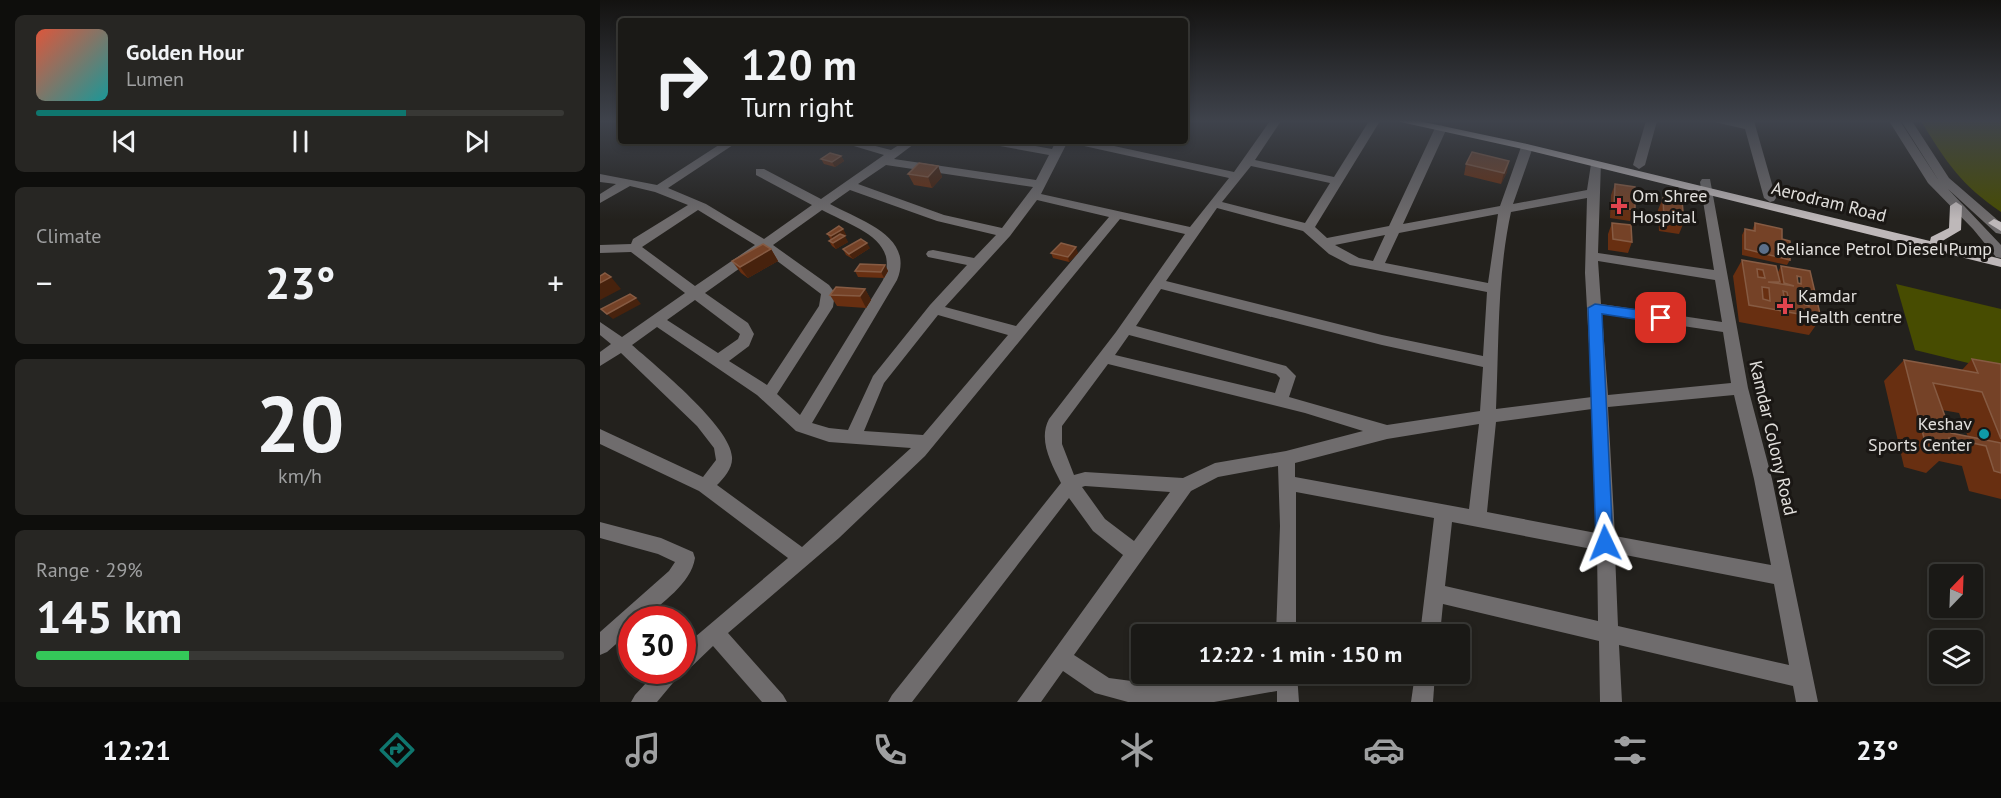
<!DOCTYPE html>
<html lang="en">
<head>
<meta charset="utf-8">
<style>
	:root { --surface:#1a1916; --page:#272623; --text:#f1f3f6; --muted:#9fa0a1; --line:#383835; --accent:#0f766e }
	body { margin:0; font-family:"PT Sans",sans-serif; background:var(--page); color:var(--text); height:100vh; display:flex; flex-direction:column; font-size:22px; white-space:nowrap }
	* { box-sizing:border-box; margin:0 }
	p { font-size:20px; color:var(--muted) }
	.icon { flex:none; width:33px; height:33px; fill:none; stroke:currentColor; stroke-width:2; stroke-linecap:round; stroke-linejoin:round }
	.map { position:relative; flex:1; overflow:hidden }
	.details { display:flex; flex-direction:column; gap:15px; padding:15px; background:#0e0e0c; width:600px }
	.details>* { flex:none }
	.guide { position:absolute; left:18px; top:18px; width:570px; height:126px; border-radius:6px; box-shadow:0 3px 9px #0003,0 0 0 2px var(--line); background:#1a1916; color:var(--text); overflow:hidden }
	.needle { width:39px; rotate:23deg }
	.fabs { position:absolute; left:1329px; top:564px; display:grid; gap:12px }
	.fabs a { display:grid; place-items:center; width:54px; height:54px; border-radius:6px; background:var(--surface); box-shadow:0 3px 9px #0003,0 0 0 2px var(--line); font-size:30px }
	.speed { position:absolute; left:18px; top:606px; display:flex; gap:12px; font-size:30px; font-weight:700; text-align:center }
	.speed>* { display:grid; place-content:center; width:78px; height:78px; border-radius:50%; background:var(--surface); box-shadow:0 3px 9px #0003,0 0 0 2px var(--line); line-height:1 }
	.speed .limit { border:9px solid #d22; background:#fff; color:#111 }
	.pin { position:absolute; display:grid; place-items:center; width:51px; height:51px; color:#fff; margin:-26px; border-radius:12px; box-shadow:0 3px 9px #0006 }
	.me { position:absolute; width:66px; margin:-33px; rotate:358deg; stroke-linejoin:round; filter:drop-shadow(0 0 4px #0008) }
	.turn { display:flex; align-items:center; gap:21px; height:126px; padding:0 24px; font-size:27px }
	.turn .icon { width:78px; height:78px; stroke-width:2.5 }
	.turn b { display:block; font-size:42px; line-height:51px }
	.big { font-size:45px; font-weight:700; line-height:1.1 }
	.details .tile { flex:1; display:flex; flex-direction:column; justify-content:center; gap:9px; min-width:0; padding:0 21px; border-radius:9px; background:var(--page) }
	.details .dial { align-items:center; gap:0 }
	.dial b { font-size:78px; line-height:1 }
	.song { display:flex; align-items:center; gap:18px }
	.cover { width:72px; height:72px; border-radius:9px; background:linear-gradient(135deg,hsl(10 70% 55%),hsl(180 70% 35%)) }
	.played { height:6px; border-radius:3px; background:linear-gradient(90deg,var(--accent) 70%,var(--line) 70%) }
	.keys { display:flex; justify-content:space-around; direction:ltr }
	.heat { display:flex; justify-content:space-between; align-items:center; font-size:33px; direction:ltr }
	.charge { height:9px; border-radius:4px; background:linear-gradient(90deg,#34c759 29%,var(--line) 0) }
	.trip { position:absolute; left:531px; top:624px; width:339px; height:60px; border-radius:6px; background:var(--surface); box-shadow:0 3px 9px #0003,0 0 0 2px var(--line); font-weight:700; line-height:60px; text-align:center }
	.tabs { display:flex; height:96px; justify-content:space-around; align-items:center; background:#0a0a09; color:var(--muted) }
	.tabs .icon { width:42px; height:42px }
	.tabs .selected { color:var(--accent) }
	.tabs b { font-size:27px; color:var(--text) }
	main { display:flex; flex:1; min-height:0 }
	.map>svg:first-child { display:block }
</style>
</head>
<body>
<main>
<section class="details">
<div class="tile">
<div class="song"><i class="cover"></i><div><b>Golden Hour</b><p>Lumen</p></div></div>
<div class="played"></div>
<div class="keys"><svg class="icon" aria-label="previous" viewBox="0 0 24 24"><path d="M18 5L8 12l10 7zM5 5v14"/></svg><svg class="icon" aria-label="pause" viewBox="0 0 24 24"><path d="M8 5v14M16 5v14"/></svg><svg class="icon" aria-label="next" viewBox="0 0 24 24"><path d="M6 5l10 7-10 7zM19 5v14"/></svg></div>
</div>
<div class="tile"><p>Climate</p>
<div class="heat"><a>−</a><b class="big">23°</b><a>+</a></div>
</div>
<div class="tile dial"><b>20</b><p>km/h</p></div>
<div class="tile"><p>Range · 29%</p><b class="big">145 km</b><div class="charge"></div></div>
</section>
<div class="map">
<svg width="1401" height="702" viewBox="0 0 1401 702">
	<rect width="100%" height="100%" fill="#23211d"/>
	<g fill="#474c01">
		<path d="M1321,121H1401V212C1361,185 1346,162 1321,121Z"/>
		<polygon points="1296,284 1401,309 1401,371 1315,350"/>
	</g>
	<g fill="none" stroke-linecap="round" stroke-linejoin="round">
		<g fill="#6f6c6d" fill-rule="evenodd">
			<path d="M670,121H681L655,160L734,177L769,121H780L715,227L727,238L789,226L835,128L841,125L847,128L803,224L900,206L921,147L927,144L933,147L913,204L987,190L991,164L993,162H1001L998,253L1114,270L1100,182L1102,179H1110L1148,388L1172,479L1218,702H1196L1193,686L1019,645L1022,702H1000L999,641L843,604L840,634H820L834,518L696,492V634H676L680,526L678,466L618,477L591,491L474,655L509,678L554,684L598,683L662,674H697L699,702H677V691L614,702H528L495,693L463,671L441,702H417L523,555L493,531L469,498L312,702H288L292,695L461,483C451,463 438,440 449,419L516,332L585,234L520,219L325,456L239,538L128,633L183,695L187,702H162L113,646L89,669L82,672L57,702H31L35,695L58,670H82V648L188,558L99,491L0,444V429L103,477L116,460L114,448L97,426L21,353L0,366V352L11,344L0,335V322L22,337L85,293L31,252L0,253V245L31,244L33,239L88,205L55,192L30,186L0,203V194L16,184L0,182V174L57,185L125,141H139L68,188L106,204L164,239L212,205L156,175V169H164L221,199L284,155L237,141H256L291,150L305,141H318L294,159L436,180L449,155L389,144L383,141H408L452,149L456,141H468L441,194L590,227L629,178L475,144L469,141H491L634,172ZM286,165L433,187L402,228L344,215L258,184ZM651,166L730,183L705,223L622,202ZM250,190L337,221L396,235L374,258L333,250L328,251L326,254L328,257L367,265L330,305L273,376L248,430L229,428L212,423L297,280C315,236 261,221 230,204ZM987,198L985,273L992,397L896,409C899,343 897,276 911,212ZM437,200L509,217L416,326L345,307L410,236ZM617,208L703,231L729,254L750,265L887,292L883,356L782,335L566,281ZM98,210L155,245L95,286L42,247ZM222,210C251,226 301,239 283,280L200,415L177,394L233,307L235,293L229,285L173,245ZM898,214L888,283L785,263L799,233ZM785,235L773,261L759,258L735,245ZM164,251L221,294L219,306L167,385L129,361L149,346L154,334L148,323L105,293ZM998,261L1115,280L1122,322L1001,304ZM561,289L782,345L883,367L880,411L787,425L689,397L696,376L686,366L536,326ZM95,300L140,334L138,339L118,353L67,320ZM1002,314L1123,332L1131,383L1008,395ZM338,315L408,335L323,435L264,431L284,383ZM57,327L157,395L196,431L229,442L311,448L202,547L117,485C124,478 133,468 132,457C131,427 56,366 32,345ZM529,335L676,374L680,378L675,393L515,355ZM508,364L705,413L763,431L686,451L615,463L583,478L485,472L474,475L462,444V426ZM1134,395L1154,479L1171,565L1015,536L1008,407ZM992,409L996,533L887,512L896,422ZM879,424L869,509L695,477V463L787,439ZM485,486L570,492L534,541L505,519L482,487ZM852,522L997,550L998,621L845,586ZM1015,553L1174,584L1189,665L1018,626Z"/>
			<polygon points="1046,121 1057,121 1045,165 1039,169 1033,165"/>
			<polygon points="1110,121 1154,121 1176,198 1174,201 1170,202 1164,198 1145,129"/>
			<polygon points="1289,121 1300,121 1337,178 1339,181 1301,121 1312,121 1349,178 1401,223 1401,234 1396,233 1348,189 1401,245 1401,258 1396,257 1373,229 1328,183"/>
			<path d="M0,522L61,538L93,552L95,558C91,584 61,603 43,620H32V630L7,652L0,655V632L69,571L75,562L58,554L0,538Z"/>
			<polygon points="815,674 835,674 833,702 811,702"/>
		</g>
		<g fill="#beb8b9" fill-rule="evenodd">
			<polygon points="796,121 819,121 927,144 1330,241 1331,237 1349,228 1350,206 1356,202 1362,206 1361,230 1339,243 1401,259 1401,267 927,150"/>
			<polygon points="1394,219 1401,222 1401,231 1388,223"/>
		</g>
	</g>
	<g fill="#682f11" fill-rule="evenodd">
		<polygon points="953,121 963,121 962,124"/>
		<polygon points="241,156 244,161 235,167 224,164 221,159"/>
		<polygon points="866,164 907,172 901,184 864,175"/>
		<polygon points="338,166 342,177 332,188 314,185 308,174"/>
		<polygon points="1015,184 1035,210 1030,221 1010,218 1011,195"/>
		<polygon points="1063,198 1084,222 1079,234 1059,231 1058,210"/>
		<polygon points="1012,223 1032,242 1028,253 1008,250 1008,234"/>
		<polygon points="1155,223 1182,239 1190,260 1187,265 1142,255 1142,235 1145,229 1152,231"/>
		<polygon points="243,229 246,235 244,236 248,242 236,249 232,246 229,241 231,240 227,234"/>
		<polygon points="270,248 253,259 246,255 243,249"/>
		<polygon points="171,249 178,261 148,278 141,273 132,261"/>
		<polygon points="451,253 478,253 469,262 453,258"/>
		<path d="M1142,260L1178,272L1181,266L1210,271L1221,318L1209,335L1139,322L1133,276ZM1197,276L1201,277V284L1198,283Z"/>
		<polygon points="285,265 288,271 284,278 258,277 255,271"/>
		<polygon points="265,289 271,300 266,308 237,306 230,295"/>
		<path d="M1372,359L1401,364V499L1369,491L1362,466L1339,461L1326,473L1304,467L1284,381L1304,360L1362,370ZM1342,410L1359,413L1368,437L1351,433Z"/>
	</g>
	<g fill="#47220d">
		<polygon points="241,156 244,161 235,167 232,162"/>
		<polygon points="909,161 907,172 901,184 904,173"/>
		<polygon points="338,166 342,177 332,188 328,177"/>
		<polygon points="243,229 246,235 234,242 231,236"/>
		<polygon points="245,236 248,242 236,249 233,243"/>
		<polygon points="267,243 270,248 253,259 249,254"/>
		<polygon points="476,247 478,253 469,262 468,257"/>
		<polygon points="171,249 178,261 148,278 140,267"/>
		<polygon points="285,265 288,271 284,278 281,272"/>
		<polygon points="11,277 21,289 0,300 0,283"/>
		<polygon points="265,289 271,300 266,308 260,296"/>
		<polygon points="36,298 41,304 13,319 7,314"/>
	</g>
	<g fill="#754227" stroke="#865b43" stroke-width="1.5" fill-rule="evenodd">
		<polygon points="872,152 909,161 904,173 866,164"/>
		<polygon points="230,153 241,156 232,162 221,159"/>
		<polygon points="319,163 338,166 328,177 308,174"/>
		<polygon points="1015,184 1035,187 1035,210 1014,207"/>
		<polygon points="1063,198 1082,201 1084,222 1064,219"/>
		<polygon points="1012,223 1031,225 1032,242 1013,239"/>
		<polygon points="1155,223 1182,229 1182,239 1190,241 1190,260 1145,249 1145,229 1155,231"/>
		<polygon points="239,226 243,229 231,236 227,234"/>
		<polygon points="240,234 245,236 233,243 229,241"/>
		<polygon points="261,239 267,243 249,254 243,249"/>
		<polygon points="461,243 476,247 468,257 451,253"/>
		<polygon points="163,244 171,249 140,267 132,261"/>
		<path d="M1142,260L1176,266L1180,282H1168L1194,286L1184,283L1181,266L1210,271L1221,318L1149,305ZM1157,269L1163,270L1165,278L1158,277ZM1197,276L1201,277V284L1198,283ZM1162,287L1169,288L1170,301L1163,299ZM1183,291L1187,292L1190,307L1186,306ZM1204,294L1208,295L1209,306L1205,305Z"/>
		<polygon points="260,264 285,265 281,272 255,271"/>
		<polygon points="5,273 11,277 0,283 0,276"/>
		<polygon points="236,287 265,289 260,296 230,295"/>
		<polygon points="30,294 36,298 7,314 1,309"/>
		<polygon points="1372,359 1401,364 1401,439 1382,392 1333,383 1351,433 1401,443 1401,473 1394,471 1386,446 1349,438 1349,452 1326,446 1304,360 1378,373"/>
	</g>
	<linearGradient id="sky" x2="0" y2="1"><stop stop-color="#131210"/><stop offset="0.55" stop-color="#3f434c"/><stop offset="1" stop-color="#3f434c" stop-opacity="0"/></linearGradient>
	<rect width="1401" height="220" fill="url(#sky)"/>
	<polygon fill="#1a73e8" stroke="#114b97" stroke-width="1.5" points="995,304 1061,313 1067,318 1061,323 1002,314 1013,543 1011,548 1005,550 999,548 996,543 988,308"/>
	<g fill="#e0444e" stroke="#1a1714" stroke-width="2">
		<path d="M1016 197h6v6h6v6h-6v6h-6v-6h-6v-6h6z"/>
		<path d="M1182 297h6v6h6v6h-6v6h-6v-6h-6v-6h6z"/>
	</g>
	<circle fill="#5c6f8a" stroke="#1a1714" stroke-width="2" cx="1164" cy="249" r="6"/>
	<circle fill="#0f9aa8" stroke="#1a1714" stroke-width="2" cx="1384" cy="434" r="6"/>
	<g text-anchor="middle" stroke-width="6" stroke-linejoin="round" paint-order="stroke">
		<g font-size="18" fill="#e1dfdc" stroke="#1a1714" text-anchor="start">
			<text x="1032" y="202">Om Shree<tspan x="1032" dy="21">Hospital</tspan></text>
			<text x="1176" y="255">Reliance Petrol Diesel Pump</text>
			<text x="1198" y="302">Kamdar<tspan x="1198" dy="21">Health centre</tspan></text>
			<text x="1372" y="430" text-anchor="end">Keshav<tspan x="1372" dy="21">Sports Center</tspan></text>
		</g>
		<g font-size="18" fill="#e1dfdc" stroke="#1a1714">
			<text transform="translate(1229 202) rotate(14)" y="6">Aerodram Road</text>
			<text transform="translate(1173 438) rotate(77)" y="6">Kamdar Colony Road</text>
		</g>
	</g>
</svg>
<div class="fabs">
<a><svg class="needle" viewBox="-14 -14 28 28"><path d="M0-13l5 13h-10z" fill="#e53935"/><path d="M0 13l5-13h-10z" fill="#9fa0a1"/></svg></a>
<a><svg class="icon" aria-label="layers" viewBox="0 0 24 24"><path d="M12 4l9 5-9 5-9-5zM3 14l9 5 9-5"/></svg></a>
</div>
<div class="speed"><div class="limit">30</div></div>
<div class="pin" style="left:1061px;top:318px;background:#d93025"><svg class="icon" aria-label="arrive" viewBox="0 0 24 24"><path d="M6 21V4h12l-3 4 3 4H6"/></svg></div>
<svg class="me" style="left:1005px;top:543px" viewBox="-20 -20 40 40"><path d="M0-17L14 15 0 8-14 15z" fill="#1a73e8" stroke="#fff" stroke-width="4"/></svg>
<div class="trip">12:22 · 1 min · 150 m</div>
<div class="guide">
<div class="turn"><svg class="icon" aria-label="right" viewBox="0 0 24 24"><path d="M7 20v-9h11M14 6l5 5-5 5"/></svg><div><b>120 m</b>Turn right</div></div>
</div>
</div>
</main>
<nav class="tabs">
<b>12:21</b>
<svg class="icon selected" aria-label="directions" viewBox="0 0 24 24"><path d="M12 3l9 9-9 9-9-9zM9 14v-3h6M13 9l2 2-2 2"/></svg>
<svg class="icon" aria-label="music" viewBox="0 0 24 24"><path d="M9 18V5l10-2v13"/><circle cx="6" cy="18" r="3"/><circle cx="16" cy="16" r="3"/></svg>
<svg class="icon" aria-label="phone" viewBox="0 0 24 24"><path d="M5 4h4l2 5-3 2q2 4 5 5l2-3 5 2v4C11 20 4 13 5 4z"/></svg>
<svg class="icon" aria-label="climate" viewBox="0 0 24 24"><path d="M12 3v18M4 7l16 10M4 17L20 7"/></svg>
<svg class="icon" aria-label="car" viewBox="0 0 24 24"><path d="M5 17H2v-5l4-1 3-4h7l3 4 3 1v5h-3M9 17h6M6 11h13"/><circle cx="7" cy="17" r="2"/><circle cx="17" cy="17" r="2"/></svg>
<svg class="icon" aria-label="filters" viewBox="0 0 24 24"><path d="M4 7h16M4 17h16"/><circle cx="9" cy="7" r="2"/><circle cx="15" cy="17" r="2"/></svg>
<b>23°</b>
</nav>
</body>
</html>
